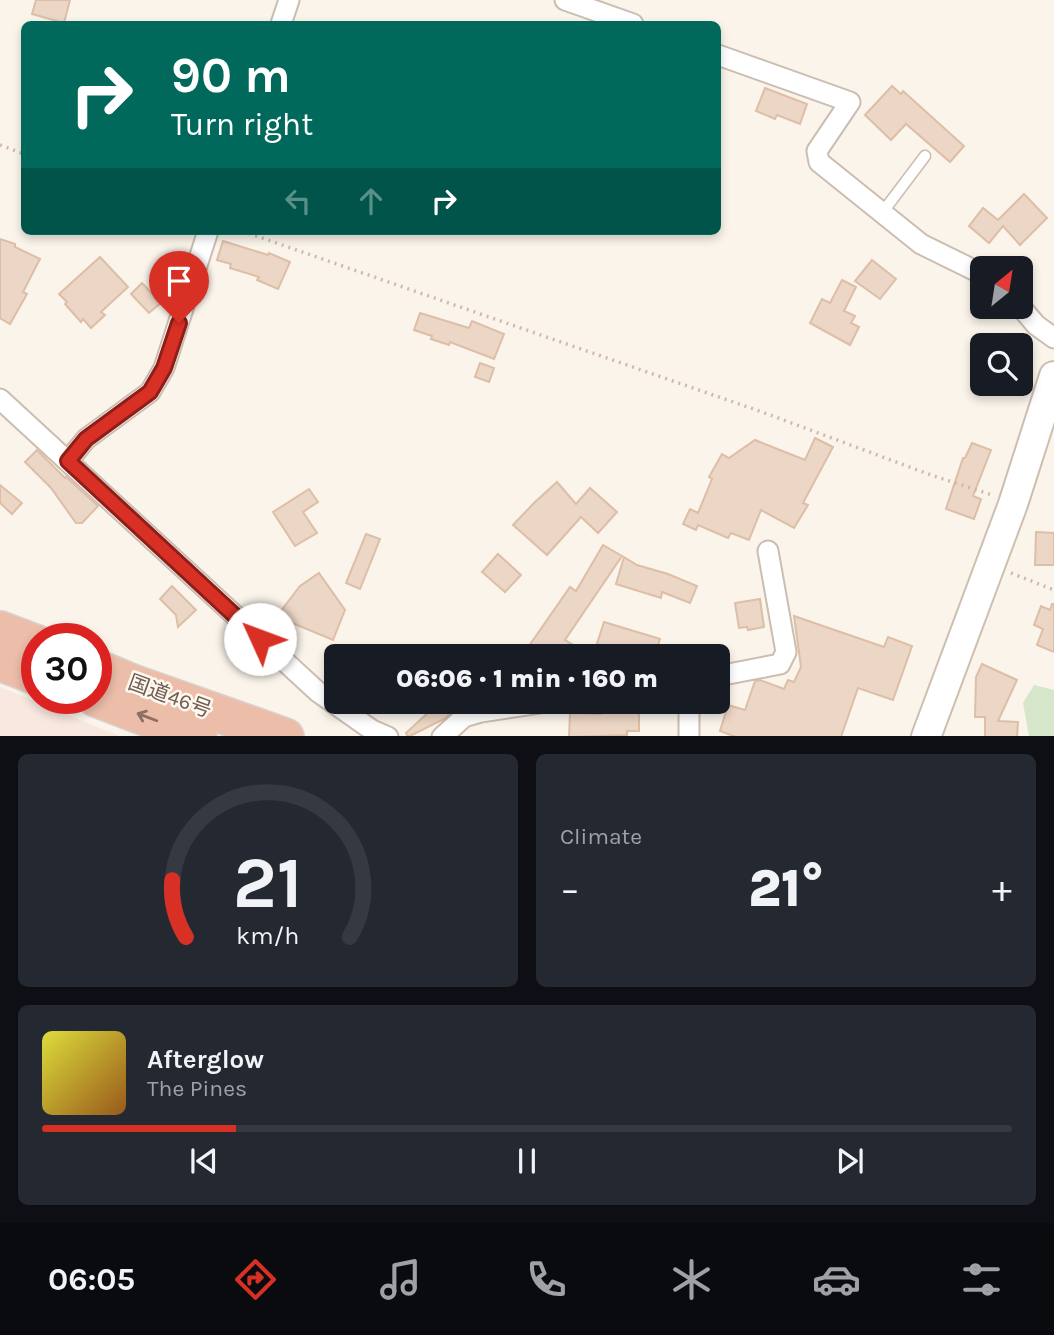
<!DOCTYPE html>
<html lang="en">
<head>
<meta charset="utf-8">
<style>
	:root { --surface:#171b24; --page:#242831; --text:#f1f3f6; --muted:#9ea1a6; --line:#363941; --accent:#d93025 }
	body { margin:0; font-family:Karla,"Noto Sans JP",sans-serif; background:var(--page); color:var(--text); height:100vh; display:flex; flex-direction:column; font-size:26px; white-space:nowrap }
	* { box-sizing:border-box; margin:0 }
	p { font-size:23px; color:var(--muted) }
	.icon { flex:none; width:38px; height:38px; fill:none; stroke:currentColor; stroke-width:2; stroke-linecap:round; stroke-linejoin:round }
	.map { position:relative; height:736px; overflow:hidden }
	.panel { display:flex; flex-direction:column; gap:18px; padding:18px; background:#0d0f14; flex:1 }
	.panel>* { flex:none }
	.top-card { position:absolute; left:21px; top:21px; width:700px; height:214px; border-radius:10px; box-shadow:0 4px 10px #0003; background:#00695c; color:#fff; overflow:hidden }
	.needle { width:46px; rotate:30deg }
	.buttons { position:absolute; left:970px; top:256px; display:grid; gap:14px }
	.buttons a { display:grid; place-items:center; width:63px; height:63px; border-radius:10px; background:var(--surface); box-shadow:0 4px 10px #0003; font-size:35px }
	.speed { position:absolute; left:21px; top:623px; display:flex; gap:14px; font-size:35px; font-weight:700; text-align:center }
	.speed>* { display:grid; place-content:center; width:91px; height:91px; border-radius:50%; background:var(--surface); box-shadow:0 4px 10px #0003; line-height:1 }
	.speed .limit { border:10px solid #d22; background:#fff; color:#111 }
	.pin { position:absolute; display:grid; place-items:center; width:60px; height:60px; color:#fff; margin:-72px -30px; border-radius:50% 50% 50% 0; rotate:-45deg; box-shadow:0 0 7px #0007 }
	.pin .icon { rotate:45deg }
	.me { position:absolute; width:77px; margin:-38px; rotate:313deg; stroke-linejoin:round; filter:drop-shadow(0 0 5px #0008) }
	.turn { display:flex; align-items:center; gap:24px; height:147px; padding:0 35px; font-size:32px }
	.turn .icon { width:91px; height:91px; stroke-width:2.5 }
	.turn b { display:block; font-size:49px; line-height:60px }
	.lanes { display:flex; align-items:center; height:66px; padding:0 35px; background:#0003; justify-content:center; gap:35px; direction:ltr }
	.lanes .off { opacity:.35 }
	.big { font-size:52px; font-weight:800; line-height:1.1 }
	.panel .tile { flex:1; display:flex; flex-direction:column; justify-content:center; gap:10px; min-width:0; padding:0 24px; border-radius:10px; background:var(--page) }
	.panel .dial { align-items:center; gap:0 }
	.dial svg { height:182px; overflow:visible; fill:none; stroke:var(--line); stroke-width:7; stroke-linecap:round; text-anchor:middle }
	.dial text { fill:var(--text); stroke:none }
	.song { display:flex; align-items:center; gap:21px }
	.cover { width:84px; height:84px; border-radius:10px; background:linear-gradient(135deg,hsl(60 70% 55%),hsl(30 70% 35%)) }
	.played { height:7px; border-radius:4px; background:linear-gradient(90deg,var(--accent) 20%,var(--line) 20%) }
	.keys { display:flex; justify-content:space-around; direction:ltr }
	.heat { display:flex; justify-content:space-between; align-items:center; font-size:38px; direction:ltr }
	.panel .tiles { flex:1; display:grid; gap:18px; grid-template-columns:1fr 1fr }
	.tile:last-child { grid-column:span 2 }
	.trip { position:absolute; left:324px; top:644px; width:406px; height:70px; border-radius:10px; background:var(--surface); box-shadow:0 4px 10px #0003; font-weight:800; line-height:70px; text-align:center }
	.tab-bar { display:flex; height:112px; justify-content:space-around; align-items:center; background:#090b0e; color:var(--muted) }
	.tab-bar .icon { width:49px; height:49px }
	.tab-bar .active { color:var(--accent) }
	.tab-bar b { font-size:32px; color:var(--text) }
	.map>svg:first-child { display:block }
</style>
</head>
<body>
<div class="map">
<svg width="1054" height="737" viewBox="0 0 1054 737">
	<rect width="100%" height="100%" fill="#faf4ea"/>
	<polygon fill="#f9e8df" points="0,687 119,736 0,736"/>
	<polygon fill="#d5e6ca" points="1034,685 1054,690 1054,736 1029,736 1023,703"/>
	<g fill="#ecd6c5" stroke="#ddbea7" stroke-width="2">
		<polygon points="36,0 70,0 64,23 32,14"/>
		<polygon points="892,86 901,94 903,91 964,146 950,162 906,124 891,140 865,115"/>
		<polygon points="765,88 807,104 800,124 777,115 775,119 756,111"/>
		<polygon points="1024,194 1047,218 1020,245 1003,226 989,243 969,226 983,208 998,220"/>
		<polygon points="0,239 15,244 15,247 40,259 23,292 27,294 10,324 0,318"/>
		<polygon points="223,241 268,255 269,253 290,262 278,289 257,280 259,277 230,268 231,264 217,260"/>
		<polygon points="100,257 128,287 101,312 105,315 91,328 83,319 81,322 65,304 67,302 59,294"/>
		<polygon points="872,260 896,279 880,299 855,281"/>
		<polygon points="842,280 856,287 844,311 855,316 851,323 859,327 850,345 810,323 822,299 830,303"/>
		<polygon points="142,283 161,303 149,313 131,294"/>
		<polygon points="420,313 469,328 472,321 504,334 494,359 450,342 449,345 431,339 432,336 414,330"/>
		<polygon points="480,363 494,368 489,382 475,377"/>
		<polygon points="815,438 833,447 803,503 808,505 794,528 761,510 749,540 731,533 728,538 698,525 696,530 683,524 690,509 698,513 712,479 709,477 722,454 729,458 755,440 805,460"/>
		<polygon points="972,443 991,450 973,496 981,499 974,519 946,509 963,458 965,458"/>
		<polygon points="37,450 65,478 66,477 98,506 82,523 76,523 51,488 25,462"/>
		<polygon points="557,482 576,504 590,488 617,512 598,533 581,517 547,555 513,525 534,503"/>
		<polygon points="0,485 22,503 12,514 0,503"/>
		<polygon points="309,489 318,502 303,512 317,533 295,546 273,512"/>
		<polygon points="1036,532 1054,533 1054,565 1035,565"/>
		<polygon points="366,534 380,539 360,589 346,583"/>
		<polygon points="603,545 622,556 565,640 592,656 522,656 570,587 576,591"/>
		<polygon points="498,554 521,575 505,592 482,572"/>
		<polygon points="624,557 637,565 668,574 697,586 690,603 662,592 661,598 616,584"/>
		<polygon points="319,573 345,610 333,640 290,622 280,636 268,628 300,586"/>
		<polygon points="172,586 196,610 178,627 176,615 160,599"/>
		<polygon points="760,599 764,627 748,630 747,627 739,628 735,603"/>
		<polygon points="1052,604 1054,604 1054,652 1037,645 1043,629 1034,625 1041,606 1050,610"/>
		<polygon points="794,616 884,647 888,637 912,646 893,700 858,688 841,737 736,737 720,731 728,705 745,710 755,681 760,680 784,689 788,680 794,682 801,667"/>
		<polygon points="604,622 660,639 654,656 593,656"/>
		<polygon points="982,664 1017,680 998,721 1018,722 1017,737 985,737 985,717 975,717 976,677"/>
		<polygon points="428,702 472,702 460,705 444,719 408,737 406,733 431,710"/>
		<polygon points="612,704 639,704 639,731 627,731 627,735 569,737 570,713 601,714 601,707 611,707"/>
	</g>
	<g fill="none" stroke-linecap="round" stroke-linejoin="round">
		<defs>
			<polyline id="lane" points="882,213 925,156"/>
			<g id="street">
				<polyline points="565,0 633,24"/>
				<polyline points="281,24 289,0"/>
				<polyline points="718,55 850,102 817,151 819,162 921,244 982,274"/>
				<polyline points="1020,306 1036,325 1054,338"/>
				<polyline points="0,399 318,692 372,730 388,737"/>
				<polyline points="68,461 86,439 150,392 164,368 208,231"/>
				<polyline points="718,676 780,664 786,652 768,551"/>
				<polyline points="689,702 689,737"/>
				<polyline points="442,737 464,717 481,712 547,702"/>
			</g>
			<polyline id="secondary" points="926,737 1013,504 1054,376"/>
			<g id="highway">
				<polyline points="0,630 37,644"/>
				<polyline points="0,662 37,676"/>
				<polyline points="96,668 132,683 285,737"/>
				<polyline points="96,698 198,737"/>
			</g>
		</defs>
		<use href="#lane" stroke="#cbbdb1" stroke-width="13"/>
		<use href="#street" stroke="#cbbdb1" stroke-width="23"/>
		<use href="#secondary" stroke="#cdbeaf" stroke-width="32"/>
		<use href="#highway" stroke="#d8d2ce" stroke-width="40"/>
		<g stroke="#d1b9a8" stroke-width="3.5" stroke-dasharray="2 5" stroke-linecap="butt">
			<polyline points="0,145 24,154"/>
			<polyline points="242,231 762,412 931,475 992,495"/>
			<polyline points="1011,573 1054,590"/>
		</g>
		<use href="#lane" stroke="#fff" stroke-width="10"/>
		<use href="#street" stroke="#fff" stroke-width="19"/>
		<use href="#secondary" stroke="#fff" stroke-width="28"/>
		<use href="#highway" stroke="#ecbda9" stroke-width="37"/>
	</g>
	<defs><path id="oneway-shaft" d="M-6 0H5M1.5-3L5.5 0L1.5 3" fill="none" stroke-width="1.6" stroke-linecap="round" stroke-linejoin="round" transform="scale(1.75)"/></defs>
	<use stroke="#8a7062" href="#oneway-shaft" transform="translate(147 717) rotate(-159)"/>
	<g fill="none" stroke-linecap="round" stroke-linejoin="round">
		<defs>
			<polyline id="route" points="179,323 164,368 150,392 86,439 68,461 260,639"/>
		</defs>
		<use href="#route" stroke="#8d1f18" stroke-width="18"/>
		<use href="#route" stroke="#d93025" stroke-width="12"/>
	</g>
	<g text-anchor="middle" stroke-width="5" stroke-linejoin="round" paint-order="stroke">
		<g font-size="21" fill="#725d50" stroke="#fdf8f0">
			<text transform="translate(170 696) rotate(20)" y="7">国道46号</text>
		</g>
	</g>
</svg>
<div class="buttons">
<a><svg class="needle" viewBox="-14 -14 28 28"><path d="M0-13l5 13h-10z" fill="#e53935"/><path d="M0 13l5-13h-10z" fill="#9ea1a6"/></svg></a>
<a><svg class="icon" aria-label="search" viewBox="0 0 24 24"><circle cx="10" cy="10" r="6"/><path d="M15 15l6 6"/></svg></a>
</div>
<div class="speed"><div class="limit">30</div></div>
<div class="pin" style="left:179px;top:323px;background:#d93025"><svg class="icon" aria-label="arrive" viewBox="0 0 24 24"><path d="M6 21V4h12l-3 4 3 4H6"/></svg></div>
<svg class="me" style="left:260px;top:639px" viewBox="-20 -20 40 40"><circle r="19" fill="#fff"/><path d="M0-13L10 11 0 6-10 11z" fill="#d93025"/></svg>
<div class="trip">06:06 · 1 min · 160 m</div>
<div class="top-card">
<div class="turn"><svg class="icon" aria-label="right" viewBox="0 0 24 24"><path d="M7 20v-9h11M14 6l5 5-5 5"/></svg><div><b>90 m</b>Turn right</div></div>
<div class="lanes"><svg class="icon off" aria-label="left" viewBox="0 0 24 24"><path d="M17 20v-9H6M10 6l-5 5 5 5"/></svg><svg class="icon off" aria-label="ahead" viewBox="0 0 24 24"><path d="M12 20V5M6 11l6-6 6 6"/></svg><svg class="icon" aria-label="right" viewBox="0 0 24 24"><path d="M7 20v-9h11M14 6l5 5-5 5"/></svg></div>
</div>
</div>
<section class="panel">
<div class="tiles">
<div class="tile dial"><svg viewBox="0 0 100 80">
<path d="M14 69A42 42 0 1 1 86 69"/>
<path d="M14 69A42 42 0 0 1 8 44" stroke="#d93025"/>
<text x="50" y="56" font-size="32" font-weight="700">21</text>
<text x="50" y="72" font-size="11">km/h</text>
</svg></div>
<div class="tile"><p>Climate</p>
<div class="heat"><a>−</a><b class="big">21°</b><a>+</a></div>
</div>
<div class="tile">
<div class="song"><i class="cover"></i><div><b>Afterglow</b><p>The Pines</p></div></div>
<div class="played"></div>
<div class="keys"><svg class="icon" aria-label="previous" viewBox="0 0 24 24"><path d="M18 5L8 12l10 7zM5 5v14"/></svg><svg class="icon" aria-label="pause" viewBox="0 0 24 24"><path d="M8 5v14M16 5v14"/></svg><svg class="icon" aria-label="next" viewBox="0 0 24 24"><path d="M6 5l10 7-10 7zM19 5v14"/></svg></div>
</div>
</div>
</section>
<nav class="tab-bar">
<b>06:05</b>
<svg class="icon active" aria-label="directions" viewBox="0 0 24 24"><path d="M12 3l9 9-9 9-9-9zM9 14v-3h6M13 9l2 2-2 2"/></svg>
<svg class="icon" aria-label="music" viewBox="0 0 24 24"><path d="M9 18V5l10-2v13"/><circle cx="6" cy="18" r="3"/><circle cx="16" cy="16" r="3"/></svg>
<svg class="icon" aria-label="phone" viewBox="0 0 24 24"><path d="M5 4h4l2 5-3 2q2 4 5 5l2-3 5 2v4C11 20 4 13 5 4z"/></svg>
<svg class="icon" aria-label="climate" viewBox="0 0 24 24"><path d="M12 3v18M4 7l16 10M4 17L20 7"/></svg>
<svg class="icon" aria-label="car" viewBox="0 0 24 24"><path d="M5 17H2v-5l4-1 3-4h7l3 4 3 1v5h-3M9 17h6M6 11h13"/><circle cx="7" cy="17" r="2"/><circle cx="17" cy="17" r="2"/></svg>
<svg class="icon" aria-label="filters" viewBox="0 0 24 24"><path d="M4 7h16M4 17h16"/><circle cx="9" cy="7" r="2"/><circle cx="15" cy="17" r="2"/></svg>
</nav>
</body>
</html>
